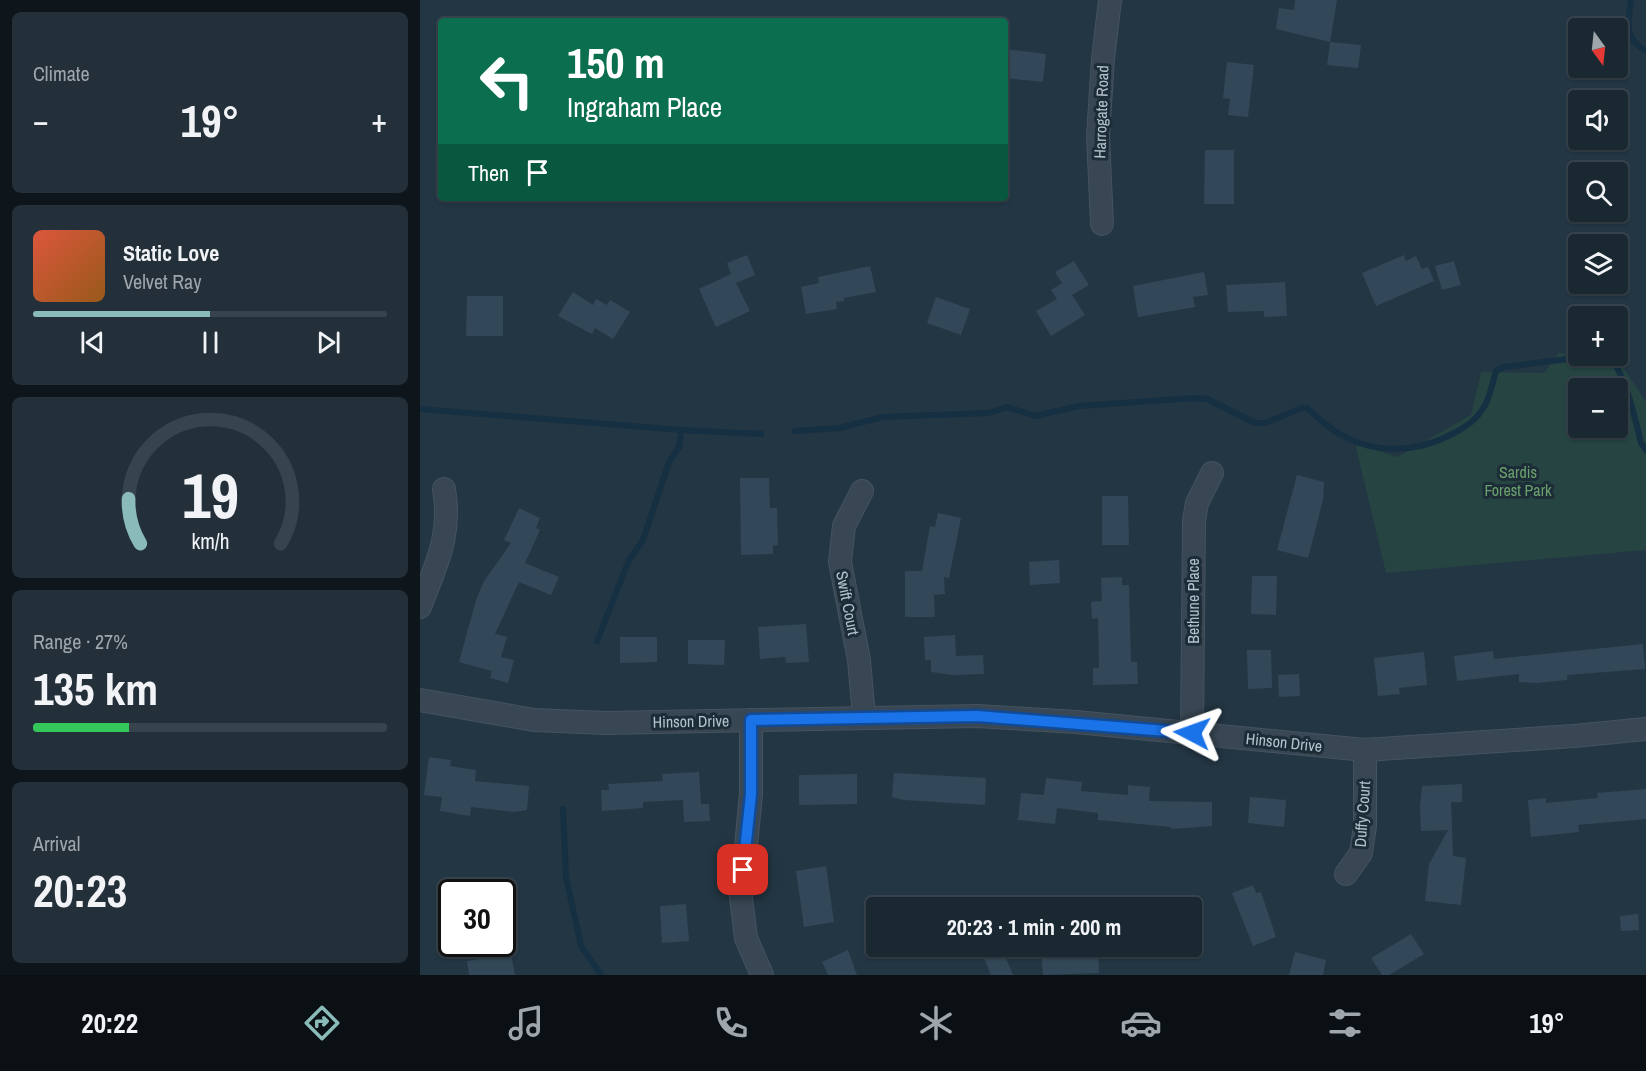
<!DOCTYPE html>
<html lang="en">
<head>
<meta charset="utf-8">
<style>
	:root { --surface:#1a2832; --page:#23303a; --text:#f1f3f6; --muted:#9fa6ac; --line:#38444d; --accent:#8bbbb9 }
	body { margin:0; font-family:"Archivo Narrow",sans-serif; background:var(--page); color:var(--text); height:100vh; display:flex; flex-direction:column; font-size:22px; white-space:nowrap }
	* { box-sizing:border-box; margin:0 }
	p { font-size:20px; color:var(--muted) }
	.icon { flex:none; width:33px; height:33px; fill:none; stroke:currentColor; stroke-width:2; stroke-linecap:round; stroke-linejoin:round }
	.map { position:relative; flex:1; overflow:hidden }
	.sheet { display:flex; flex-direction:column; gap:12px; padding:12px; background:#0e161c; width:420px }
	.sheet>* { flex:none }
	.hud { position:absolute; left:18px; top:18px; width:570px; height:183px; border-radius:6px; box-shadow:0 2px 4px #0004,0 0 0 2px var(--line); background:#0b6e4f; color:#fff; overflow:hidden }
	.needle { width:39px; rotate:165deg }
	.fabs { position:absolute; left:1148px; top:18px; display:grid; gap:12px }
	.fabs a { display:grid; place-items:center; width:60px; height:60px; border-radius:6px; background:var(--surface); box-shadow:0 2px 4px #0004,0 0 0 2px var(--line); font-size:30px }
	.speed { position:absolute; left:18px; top:879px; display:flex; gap:12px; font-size:30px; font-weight:700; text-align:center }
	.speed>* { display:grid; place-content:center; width:78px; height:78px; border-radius:50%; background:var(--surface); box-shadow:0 2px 4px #0004,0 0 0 2px var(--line); line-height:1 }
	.speed .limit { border:3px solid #111; border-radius:9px; background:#fff; color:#111 }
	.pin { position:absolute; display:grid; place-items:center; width:51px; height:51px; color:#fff; margin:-26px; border-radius:12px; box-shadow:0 3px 9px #0006 }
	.me { position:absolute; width:66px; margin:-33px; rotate:274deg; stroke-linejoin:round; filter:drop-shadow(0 0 4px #0008) }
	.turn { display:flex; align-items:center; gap:21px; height:126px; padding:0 30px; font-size:27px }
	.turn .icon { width:78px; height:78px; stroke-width:2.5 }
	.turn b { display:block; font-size:42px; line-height:51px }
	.then { display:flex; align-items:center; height:57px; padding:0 30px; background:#0003; gap:12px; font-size:22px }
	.big { font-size:45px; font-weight:700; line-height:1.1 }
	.sheet .tile { flex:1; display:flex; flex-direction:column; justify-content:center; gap:9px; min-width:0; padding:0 21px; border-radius:9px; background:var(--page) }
	.sheet .dial { align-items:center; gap:0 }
	.dial svg { height:156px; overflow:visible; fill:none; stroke:var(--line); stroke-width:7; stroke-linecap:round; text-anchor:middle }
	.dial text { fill:var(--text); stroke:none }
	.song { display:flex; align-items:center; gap:18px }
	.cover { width:72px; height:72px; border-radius:9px; background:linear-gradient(135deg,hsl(10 70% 55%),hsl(30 70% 35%)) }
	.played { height:6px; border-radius:3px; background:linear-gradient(90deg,var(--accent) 50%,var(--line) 50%) }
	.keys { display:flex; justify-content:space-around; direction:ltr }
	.heat { display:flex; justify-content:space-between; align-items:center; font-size:33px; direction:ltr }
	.charge { height:9px; border-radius:4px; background:linear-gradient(90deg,#34c759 27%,var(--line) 0) }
	.trip { position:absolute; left:446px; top:897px; width:336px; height:60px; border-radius:6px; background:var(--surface); box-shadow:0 2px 4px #0004,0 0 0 2px var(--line); font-weight:700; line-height:60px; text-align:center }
	.tab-bar { display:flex; height:96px; justify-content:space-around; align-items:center; background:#0a1014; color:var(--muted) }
	.tab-bar .icon { width:42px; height:42px }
	.tab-bar .current { color:var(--accent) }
	.tab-bar b { font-size:27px; color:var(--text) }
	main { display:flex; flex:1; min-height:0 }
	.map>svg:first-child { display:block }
</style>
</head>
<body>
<main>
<section class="sheet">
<div class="tile"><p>Climate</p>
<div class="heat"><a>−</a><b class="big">19°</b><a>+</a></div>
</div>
<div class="tile">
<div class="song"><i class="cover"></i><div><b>Static Love</b><p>Velvet Ray</p></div></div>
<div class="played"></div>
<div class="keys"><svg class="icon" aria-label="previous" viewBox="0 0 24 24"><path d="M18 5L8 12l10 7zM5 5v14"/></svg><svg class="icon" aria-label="pause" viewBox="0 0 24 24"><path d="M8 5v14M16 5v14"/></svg><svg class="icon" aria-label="next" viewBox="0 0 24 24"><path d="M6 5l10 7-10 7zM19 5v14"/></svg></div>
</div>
<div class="tile dial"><svg viewBox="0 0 100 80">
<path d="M14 69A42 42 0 1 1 86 69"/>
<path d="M14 69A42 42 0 0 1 8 46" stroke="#8bbbb9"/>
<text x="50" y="56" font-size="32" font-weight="700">19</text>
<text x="50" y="72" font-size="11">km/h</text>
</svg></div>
<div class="tile"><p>Range · 27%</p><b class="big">135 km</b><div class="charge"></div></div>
<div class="tile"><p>Arrival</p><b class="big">20:23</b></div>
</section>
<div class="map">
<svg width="1226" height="975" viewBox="0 0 1226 975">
	<rect width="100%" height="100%" fill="#233643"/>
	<path fill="#254442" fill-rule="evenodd" d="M1139,353L1198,360L1226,402V550L966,573L935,443L977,457L1051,415L1061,372L1124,373ZM1158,388H1197V428H1158Z"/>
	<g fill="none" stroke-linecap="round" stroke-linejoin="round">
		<g stroke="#152f43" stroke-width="6">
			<path d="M1211,0C1208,24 1203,37 1226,51"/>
			<path d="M1186,356C1204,364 1216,423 1221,443L1226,450"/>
			<polyline points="0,409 261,430 341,434"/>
			<path d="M375,431L420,428L462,417L569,413L587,407L615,416L659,406L775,398L787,399L835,423H845L881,408H887C896,416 906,425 916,432C950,453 990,454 1026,437C1040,430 1053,424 1062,410C1070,400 1072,383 1076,371L1084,367L1172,356"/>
			<polyline points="177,641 209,560 223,540 249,462 259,447 261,430"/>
			<polyline points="143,809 146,877 161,946 181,975"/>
		</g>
	</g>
	<g fill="#324858">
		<polygon points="875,0 917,0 910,42 856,29 859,8 874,10"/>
		<polygon points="910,42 941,45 938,68 907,65"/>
		<polygon points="585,49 626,54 623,82 585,78"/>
		<polygon points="807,62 834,65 828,117 808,115 810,99 803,98"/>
		<polygon points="785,150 814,150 814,204 784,204"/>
		<polygon points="327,255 335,275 316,283 330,311 296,327 279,289 311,274 307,263"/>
		<polygon points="984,255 986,261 996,256 1002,269 1008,267 1014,281 956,306 942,273"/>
		<polygon points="654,261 669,285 652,295 665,315 631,336 616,311 637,299 631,290 642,283 635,272"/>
		<polygon points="1034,261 1041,285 1022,290 1015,266"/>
		<polygon points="450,266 456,292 424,298 424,301 416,302 417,309 386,314 381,287 399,283 398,277"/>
		<polygon points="784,272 788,295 773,297 775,307 718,317 713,286"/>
		<polygon points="865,282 867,316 844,317 844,311 808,312 806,285"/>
		<polygon points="153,292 173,305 176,299 187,305 190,300 210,312 193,339 175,328 172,334 138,316"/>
		<polygon points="47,296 83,296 83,336 46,336"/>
		<polygon points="516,297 550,309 541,335 507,323"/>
		<polygon points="877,475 904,482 903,500 888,558 857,550"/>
		<polygon points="320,478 349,478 350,508 357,508 358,545 353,546 353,554 321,555"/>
		<polygon points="682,496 708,496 709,545 682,545"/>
		<polygon points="99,508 120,518 116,528 120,530 105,563 139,577 131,595 99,582 75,634 87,637 81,657 94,660 88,683 70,678 72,671 39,662 56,600 64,581 91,543 84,540"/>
		<polygon points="518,513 541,518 529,578 524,577 525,594 514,595 515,617 485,617 485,571 502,571 510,526 515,527"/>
		<polygon points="639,560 640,583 610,585 609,562"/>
		<polygon points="832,576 857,576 856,615 831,614"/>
		<polygon points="702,577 702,585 709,585 711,662 717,662 718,684 673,685 673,668 679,668 678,618 672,619 671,602 682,601 681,578"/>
		<polygon points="386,624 389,662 366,663 365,657 340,659 338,627"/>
		<polygon points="535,635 536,656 563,655 564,674 532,675 511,672 511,660 505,660 504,637"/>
		<polygon points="200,637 237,637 237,662 200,663"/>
		<polygon points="268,640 305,640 304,665 268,664"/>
		<polygon points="1223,644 1225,669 1147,675 1147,680 1117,683 1099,682 1099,674 1037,681 1034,656 1073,651 1074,659"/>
		<polygon points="827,650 851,650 852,688 828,689"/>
		<polygon points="1004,652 1007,685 979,688 980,694 958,696 954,658"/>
		<polygon points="879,674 880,696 859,697 858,675"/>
		<polygon points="9,757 31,760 30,766 56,770 55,781 109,786 107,810 94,812 51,807 50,816 20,811 22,797 4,795"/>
		<polygon points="279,772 281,804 289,804 290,821 264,822 263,800 223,802 223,808 182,811 181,790 189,790 188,784 243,781 242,774"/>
		<polygon points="474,773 566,778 565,805 484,800 472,797"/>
		<polygon points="437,774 437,804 379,805 379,775"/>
		<polygon points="626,778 662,782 661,791 708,795 708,785 730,787 729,801 792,802 792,826 751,829 751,827 678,820 678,813 637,808 635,824 598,820 601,793 624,795"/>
		<polygon points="1042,784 1042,802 1031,802 1033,856 1046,858 1041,905 1005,901 1009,864 1028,830 1001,831 1000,806 1002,786"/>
		<polygon points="1226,789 1226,819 1158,825 1159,832 1111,837 1108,800 1126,798 1126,803 1178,798 1177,793"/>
		<polygon points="830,797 866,800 864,827 828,823"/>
		<polygon points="406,866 414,922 384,927 376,871"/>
		<polygon points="833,885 836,893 841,892 856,937 833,946 812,893"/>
		<polygon points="266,904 269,941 242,943 240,906"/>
		<polygon points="1218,914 1219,930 1201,931 1200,916"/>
		<polygon points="991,934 1004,954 969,975 962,975 951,958"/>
		<polygon points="62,944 89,944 95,975 49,975 47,961 65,958"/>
		<polygon points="559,946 581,946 593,975 571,975"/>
		<polygon points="678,947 679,973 623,975 621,951"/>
		<polygon points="428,950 437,975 408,975 402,962"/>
		<polygon points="875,952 906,960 903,975 869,975"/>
	</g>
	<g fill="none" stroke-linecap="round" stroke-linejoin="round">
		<defs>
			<g id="minor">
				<polyline points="682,224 678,136 683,59 690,0"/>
				<polyline points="442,491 424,526 420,562 439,660 444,717"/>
				<path d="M0,607C16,565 32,535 24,489"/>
				<polyline points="0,700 114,720 186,723 557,716 656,722 945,750 1154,736 1226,729"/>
				<polyline points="331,720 331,794 321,898 326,938 342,975"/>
				<polyline points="772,733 774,521 777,503 792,473"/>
				<polyline points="926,874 941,853 945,826 945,750"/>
			</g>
		</defs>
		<use href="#minor" stroke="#45535f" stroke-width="24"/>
		<use href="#minor" stroke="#384753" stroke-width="22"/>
	</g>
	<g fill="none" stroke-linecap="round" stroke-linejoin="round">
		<defs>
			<polyline id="route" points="323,870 331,794 331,720 557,716 772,733"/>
		</defs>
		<use href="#route" stroke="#114b97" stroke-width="15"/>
		<use href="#route" stroke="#1a73e8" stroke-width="10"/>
	</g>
	<g text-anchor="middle" stroke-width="6" stroke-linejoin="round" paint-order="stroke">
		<g font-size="16" fill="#b5c2cd" stroke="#1d2d38">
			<text transform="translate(681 112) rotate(-88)" y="6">Harrogate Road</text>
			<text transform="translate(773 601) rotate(-90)" y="6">Bethune Place</text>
			<text transform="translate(428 603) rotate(79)" y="6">Swift Court</text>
			<text transform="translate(271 721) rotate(-1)" y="6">Hinson Drive</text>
			<text transform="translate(864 742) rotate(6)" y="6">Hinson Drive</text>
			<text transform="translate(942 814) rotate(-86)" y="6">Duffy Court</text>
		</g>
		<g font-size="16" fill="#6aa06d" stroke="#1d2d38">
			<text x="1098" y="478">Sardis<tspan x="1098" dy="18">Forest Park</tspan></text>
		</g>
	</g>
</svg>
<div class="fabs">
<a><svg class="needle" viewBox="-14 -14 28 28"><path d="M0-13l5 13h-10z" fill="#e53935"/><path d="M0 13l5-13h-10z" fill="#9fa6ac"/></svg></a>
<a><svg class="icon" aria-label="sound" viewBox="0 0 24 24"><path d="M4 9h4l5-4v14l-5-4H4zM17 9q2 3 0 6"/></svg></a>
<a><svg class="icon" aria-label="search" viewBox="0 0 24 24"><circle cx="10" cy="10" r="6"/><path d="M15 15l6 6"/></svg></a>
<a><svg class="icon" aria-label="layers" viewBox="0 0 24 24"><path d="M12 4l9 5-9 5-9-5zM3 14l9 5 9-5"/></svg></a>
<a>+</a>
<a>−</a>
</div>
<div class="speed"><div class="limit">30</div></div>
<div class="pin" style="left:323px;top:870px;background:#d93025"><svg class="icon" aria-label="arrive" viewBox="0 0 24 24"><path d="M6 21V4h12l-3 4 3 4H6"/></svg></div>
<svg class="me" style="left:772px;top:733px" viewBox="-20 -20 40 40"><path d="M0-17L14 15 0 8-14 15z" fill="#1a73e8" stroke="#fff" stroke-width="4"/></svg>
<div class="trip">20:23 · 1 min · 200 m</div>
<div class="hud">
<div class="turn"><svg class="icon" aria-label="left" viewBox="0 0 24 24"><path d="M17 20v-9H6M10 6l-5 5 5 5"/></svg><div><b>150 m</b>Ingraham Place</div></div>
<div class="then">Then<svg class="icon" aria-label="arrive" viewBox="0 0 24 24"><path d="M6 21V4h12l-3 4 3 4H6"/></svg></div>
</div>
</div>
</main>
<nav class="tab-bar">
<b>20:22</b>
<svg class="icon current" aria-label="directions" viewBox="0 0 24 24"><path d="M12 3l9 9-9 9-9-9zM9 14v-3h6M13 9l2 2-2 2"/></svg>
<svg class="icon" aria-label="music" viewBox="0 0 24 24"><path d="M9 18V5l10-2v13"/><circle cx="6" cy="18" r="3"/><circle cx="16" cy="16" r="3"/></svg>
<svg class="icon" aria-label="phone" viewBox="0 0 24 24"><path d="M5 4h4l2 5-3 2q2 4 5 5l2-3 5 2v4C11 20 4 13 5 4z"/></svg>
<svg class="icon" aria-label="climate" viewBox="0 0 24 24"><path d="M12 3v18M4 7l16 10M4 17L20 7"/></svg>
<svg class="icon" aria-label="car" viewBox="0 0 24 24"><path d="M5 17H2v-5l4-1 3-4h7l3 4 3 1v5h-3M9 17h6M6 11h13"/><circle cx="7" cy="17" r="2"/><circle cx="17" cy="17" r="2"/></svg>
<svg class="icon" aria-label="filters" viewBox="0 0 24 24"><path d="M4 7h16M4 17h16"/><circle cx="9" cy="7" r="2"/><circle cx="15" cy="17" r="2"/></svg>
<b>19°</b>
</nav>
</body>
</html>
